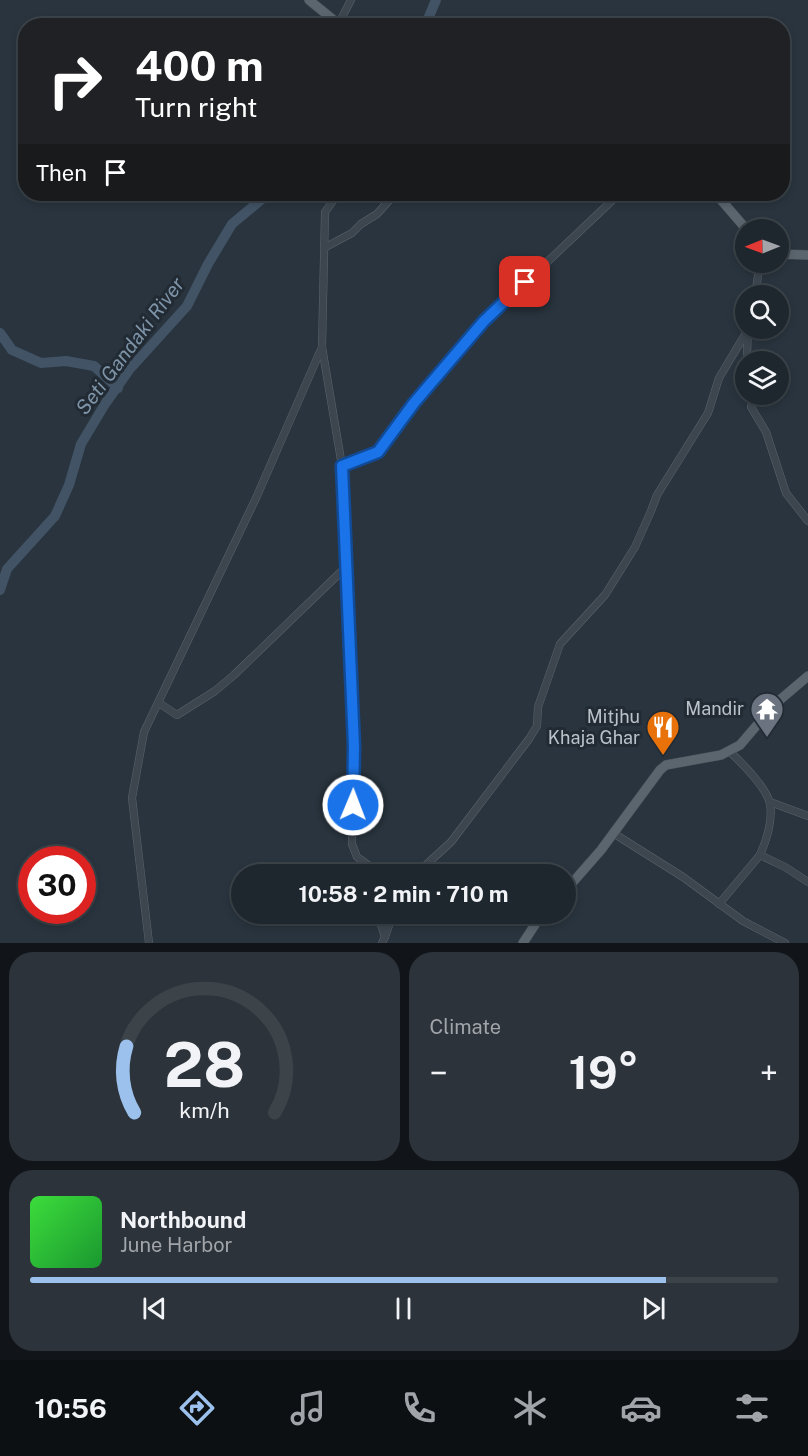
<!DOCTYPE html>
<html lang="en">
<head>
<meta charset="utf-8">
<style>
	:root { --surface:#1f272e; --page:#2c333a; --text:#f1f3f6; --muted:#a1a5aa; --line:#3c444a; --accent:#9cc1ec }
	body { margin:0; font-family:"Public Sans",sans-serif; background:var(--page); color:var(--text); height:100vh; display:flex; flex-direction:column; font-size:22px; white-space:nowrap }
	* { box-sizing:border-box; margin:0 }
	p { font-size:20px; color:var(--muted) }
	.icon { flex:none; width:33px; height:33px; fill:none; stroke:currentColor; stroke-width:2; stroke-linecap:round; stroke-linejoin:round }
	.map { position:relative; height:943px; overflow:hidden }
	.panel { display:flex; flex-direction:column; gap:9px; padding:9px; background:#111519; flex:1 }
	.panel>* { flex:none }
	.hud { position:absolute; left:18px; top:18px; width:772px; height:183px; border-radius:24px; box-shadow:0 3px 9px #0003,0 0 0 2px var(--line); background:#202124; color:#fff; overflow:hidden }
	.needle { width:39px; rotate:269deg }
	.controls { position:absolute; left:735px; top:219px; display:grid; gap:12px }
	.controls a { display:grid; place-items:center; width:54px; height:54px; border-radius:50%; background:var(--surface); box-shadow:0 3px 9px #0003,0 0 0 2px var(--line); font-size:30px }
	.speed { position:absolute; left:18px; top:846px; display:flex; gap:12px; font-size:30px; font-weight:700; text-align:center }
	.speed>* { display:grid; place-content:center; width:78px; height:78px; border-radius:50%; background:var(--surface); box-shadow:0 3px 9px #0003,0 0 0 2px var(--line); line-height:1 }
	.speed .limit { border:9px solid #d22; background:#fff; color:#111 }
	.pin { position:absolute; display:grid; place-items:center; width:51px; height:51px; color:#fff; margin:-26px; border-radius:12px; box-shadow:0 3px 9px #0006 }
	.me { position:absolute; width:66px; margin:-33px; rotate:1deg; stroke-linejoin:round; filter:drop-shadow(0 0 4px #0008) }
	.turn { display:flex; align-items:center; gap:21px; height:126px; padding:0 18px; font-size:27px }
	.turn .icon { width:78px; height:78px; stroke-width:2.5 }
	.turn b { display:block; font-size:42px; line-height:51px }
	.then { display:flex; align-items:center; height:57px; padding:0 18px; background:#0003; gap:12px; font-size:22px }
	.big { font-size:45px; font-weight:700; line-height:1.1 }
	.panel .card { flex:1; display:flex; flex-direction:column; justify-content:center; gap:9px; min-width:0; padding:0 21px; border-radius:24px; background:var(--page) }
	.panel .dial { align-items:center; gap:0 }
	.dial svg { height:156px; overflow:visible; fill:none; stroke:var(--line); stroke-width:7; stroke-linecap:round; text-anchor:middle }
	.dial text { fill:var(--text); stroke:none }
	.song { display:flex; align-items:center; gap:18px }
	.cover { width:72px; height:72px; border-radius:9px; background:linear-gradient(135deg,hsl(120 70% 55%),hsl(130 70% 35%)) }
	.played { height:6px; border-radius:3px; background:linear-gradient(90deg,var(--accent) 85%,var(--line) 85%) }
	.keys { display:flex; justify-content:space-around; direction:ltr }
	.heat { display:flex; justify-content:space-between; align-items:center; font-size:33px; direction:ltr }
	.panel .tiles { flex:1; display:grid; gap:9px; grid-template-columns:1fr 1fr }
	.card:last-child { grid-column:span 2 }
	.trip { position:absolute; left:231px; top:864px; width:345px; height:60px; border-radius:30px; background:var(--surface); box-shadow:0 3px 9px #0003,0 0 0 2px var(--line); font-weight:700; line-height:60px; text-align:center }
	.tabs { display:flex; height:96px; justify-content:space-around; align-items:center; background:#0c1012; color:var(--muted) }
	.tabs .icon { width:42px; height:42px }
	.tabs .selected { color:var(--accent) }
	.tabs b { font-size:27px; color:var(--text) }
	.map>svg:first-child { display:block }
</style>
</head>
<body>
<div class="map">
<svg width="808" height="943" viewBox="0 0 808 943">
	<rect width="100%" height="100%" fill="#29343e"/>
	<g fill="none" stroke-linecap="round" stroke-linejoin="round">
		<g stroke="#415365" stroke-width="10">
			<polyline points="425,26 436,0"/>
			<polyline points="0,333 12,350 41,363 66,361 94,366 118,388"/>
			<polyline points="0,590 7,569 55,516 69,485 81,444 105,404 129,370 187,306 208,264 232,224 268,194"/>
		</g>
		<defs>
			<g id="minor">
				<polyline points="339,23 351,0"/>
				<polyline points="338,194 325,212 322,347 342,466 354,746 352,844 357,857 381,874"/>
				<polyline points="324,248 352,233 361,224 377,214 395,194"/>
				<polyline points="755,296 760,262"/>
				<polyline points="748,331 747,353 749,362"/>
				<polyline points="755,394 751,407 766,432 786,493 808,521"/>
				<polyline points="342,466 378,452 414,403 485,321 619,194"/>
				<polyline points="159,703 177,715 215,691 234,675 345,568"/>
				<path d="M730,752C741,762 767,788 770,804C773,821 767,839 760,855L785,867L808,882"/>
				<polyline points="770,802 808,816"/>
				<polyline points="613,833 683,877 743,921 785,943"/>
				<polyline points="416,874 451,842 529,739 537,726 538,707 560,644 605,595 635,547 651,511 657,495 708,413 719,378 749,328"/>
				<polyline points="719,904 760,855"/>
				<polyline points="381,925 385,937 382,943"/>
				<polyline points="385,937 393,914"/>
				<polyline points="149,943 132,798 144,732 257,496 322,347"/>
			</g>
			<g id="major">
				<polyline points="309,0 341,26"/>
				<polyline points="459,26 475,23 514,26"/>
				<polyline points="716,194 747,230"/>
				<polyline points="778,254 808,255"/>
				<polyline points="566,890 601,850 660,770 666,765 721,755 740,745 775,704 808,676"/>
				<polyline points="523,943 542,914"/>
			</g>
		</defs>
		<use href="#minor" stroke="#5b646c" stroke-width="8"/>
		<use href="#major" stroke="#474f58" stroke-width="10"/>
		<use href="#minor" stroke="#3d464f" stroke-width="7"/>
		<use href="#major" stroke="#5b656e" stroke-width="9"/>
	</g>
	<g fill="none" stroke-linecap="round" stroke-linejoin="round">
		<defs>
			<polyline id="route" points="353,805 354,746 342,466 378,452 414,403 484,321 525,282"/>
		</defs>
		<use href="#route" stroke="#114b97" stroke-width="15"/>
		<use href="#route" stroke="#1a73e8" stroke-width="10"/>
	</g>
	<defs>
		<symbol id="temple-pin" viewBox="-11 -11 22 30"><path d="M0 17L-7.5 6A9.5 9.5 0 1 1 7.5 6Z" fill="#6b7280" stroke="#222b34"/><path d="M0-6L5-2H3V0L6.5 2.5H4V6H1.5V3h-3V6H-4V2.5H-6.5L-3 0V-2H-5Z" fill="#fff"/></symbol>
		<symbol id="restaurant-pin" viewBox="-11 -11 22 30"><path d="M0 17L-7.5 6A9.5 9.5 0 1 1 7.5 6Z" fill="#e8710a" stroke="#222b34"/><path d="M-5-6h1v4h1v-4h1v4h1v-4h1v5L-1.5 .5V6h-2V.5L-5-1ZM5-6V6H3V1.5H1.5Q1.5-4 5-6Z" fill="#fff"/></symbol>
	</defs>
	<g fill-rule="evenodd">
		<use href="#temple-pin" x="748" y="690" width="38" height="52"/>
		<use href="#restaurant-pin" x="644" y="708" width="38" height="52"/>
	</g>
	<g text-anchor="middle" stroke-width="6" stroke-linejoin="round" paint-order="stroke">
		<g font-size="18" fill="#bac1c9" stroke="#222b34" text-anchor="end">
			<text x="744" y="715">Mandir</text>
			<text x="640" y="723">Mitjhu<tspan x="640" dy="21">Khaja Ghar</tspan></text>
		</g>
		<g font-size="20" font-style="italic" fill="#7e94a8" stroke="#222b34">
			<text transform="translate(130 346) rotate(-53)" y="7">Seti Gandaki River</text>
		</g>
	</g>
</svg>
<div class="controls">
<a><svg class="needle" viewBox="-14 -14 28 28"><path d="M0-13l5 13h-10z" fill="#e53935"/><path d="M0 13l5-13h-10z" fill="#a1a5aa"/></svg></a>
<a><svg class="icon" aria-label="search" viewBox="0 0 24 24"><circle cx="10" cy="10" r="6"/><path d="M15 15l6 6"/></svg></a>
<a><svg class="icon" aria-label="layers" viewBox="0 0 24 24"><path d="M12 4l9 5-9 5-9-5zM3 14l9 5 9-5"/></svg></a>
</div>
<div class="speed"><div class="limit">30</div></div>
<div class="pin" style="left:525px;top:282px;background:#d93025"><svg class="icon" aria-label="arrive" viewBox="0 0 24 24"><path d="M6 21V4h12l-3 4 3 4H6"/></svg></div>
<svg class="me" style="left:353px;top:805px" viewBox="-20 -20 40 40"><circle r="17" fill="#1a73e8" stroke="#fff" stroke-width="3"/><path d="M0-11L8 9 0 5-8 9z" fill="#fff"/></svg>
<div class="trip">10:58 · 2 min · 710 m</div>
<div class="hud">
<div class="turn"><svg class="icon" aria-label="right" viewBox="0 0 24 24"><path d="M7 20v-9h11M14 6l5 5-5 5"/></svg><div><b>400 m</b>Turn right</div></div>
<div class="then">Then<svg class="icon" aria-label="arrive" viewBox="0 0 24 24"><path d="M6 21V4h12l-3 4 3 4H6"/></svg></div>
</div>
</div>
<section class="panel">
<div class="tiles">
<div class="card dial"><svg viewBox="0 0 100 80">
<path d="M14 69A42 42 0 1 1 86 69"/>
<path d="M14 69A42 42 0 0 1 10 35" stroke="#9cc1ec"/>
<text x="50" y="56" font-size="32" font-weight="700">28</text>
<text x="50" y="72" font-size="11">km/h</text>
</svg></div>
<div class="card"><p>Climate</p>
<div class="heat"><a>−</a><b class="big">19°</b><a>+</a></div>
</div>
<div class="card">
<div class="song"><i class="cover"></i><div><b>Northbound</b><p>June Harbor</p></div></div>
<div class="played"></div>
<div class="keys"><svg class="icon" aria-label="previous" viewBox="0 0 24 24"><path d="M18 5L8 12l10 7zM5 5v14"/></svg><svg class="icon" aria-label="pause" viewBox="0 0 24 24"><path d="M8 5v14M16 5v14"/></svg><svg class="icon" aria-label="next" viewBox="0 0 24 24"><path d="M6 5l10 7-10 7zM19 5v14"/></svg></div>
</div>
</div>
</section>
<nav class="tabs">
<b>10:56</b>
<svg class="icon selected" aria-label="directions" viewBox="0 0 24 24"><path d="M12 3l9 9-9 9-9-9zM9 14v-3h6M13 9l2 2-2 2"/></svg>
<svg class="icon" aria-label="music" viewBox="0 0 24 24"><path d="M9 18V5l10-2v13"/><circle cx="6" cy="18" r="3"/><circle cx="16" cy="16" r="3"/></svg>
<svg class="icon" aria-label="phone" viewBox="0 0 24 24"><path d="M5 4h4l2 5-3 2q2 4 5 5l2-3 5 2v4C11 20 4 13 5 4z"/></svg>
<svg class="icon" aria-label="climate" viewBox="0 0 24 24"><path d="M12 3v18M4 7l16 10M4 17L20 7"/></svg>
<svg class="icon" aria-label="car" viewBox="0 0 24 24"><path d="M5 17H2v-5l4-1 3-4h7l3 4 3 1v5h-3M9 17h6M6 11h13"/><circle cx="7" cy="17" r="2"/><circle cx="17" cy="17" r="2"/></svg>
<svg class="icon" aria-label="filters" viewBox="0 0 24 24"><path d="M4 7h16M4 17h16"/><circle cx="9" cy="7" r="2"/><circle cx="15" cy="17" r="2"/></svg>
</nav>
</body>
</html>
